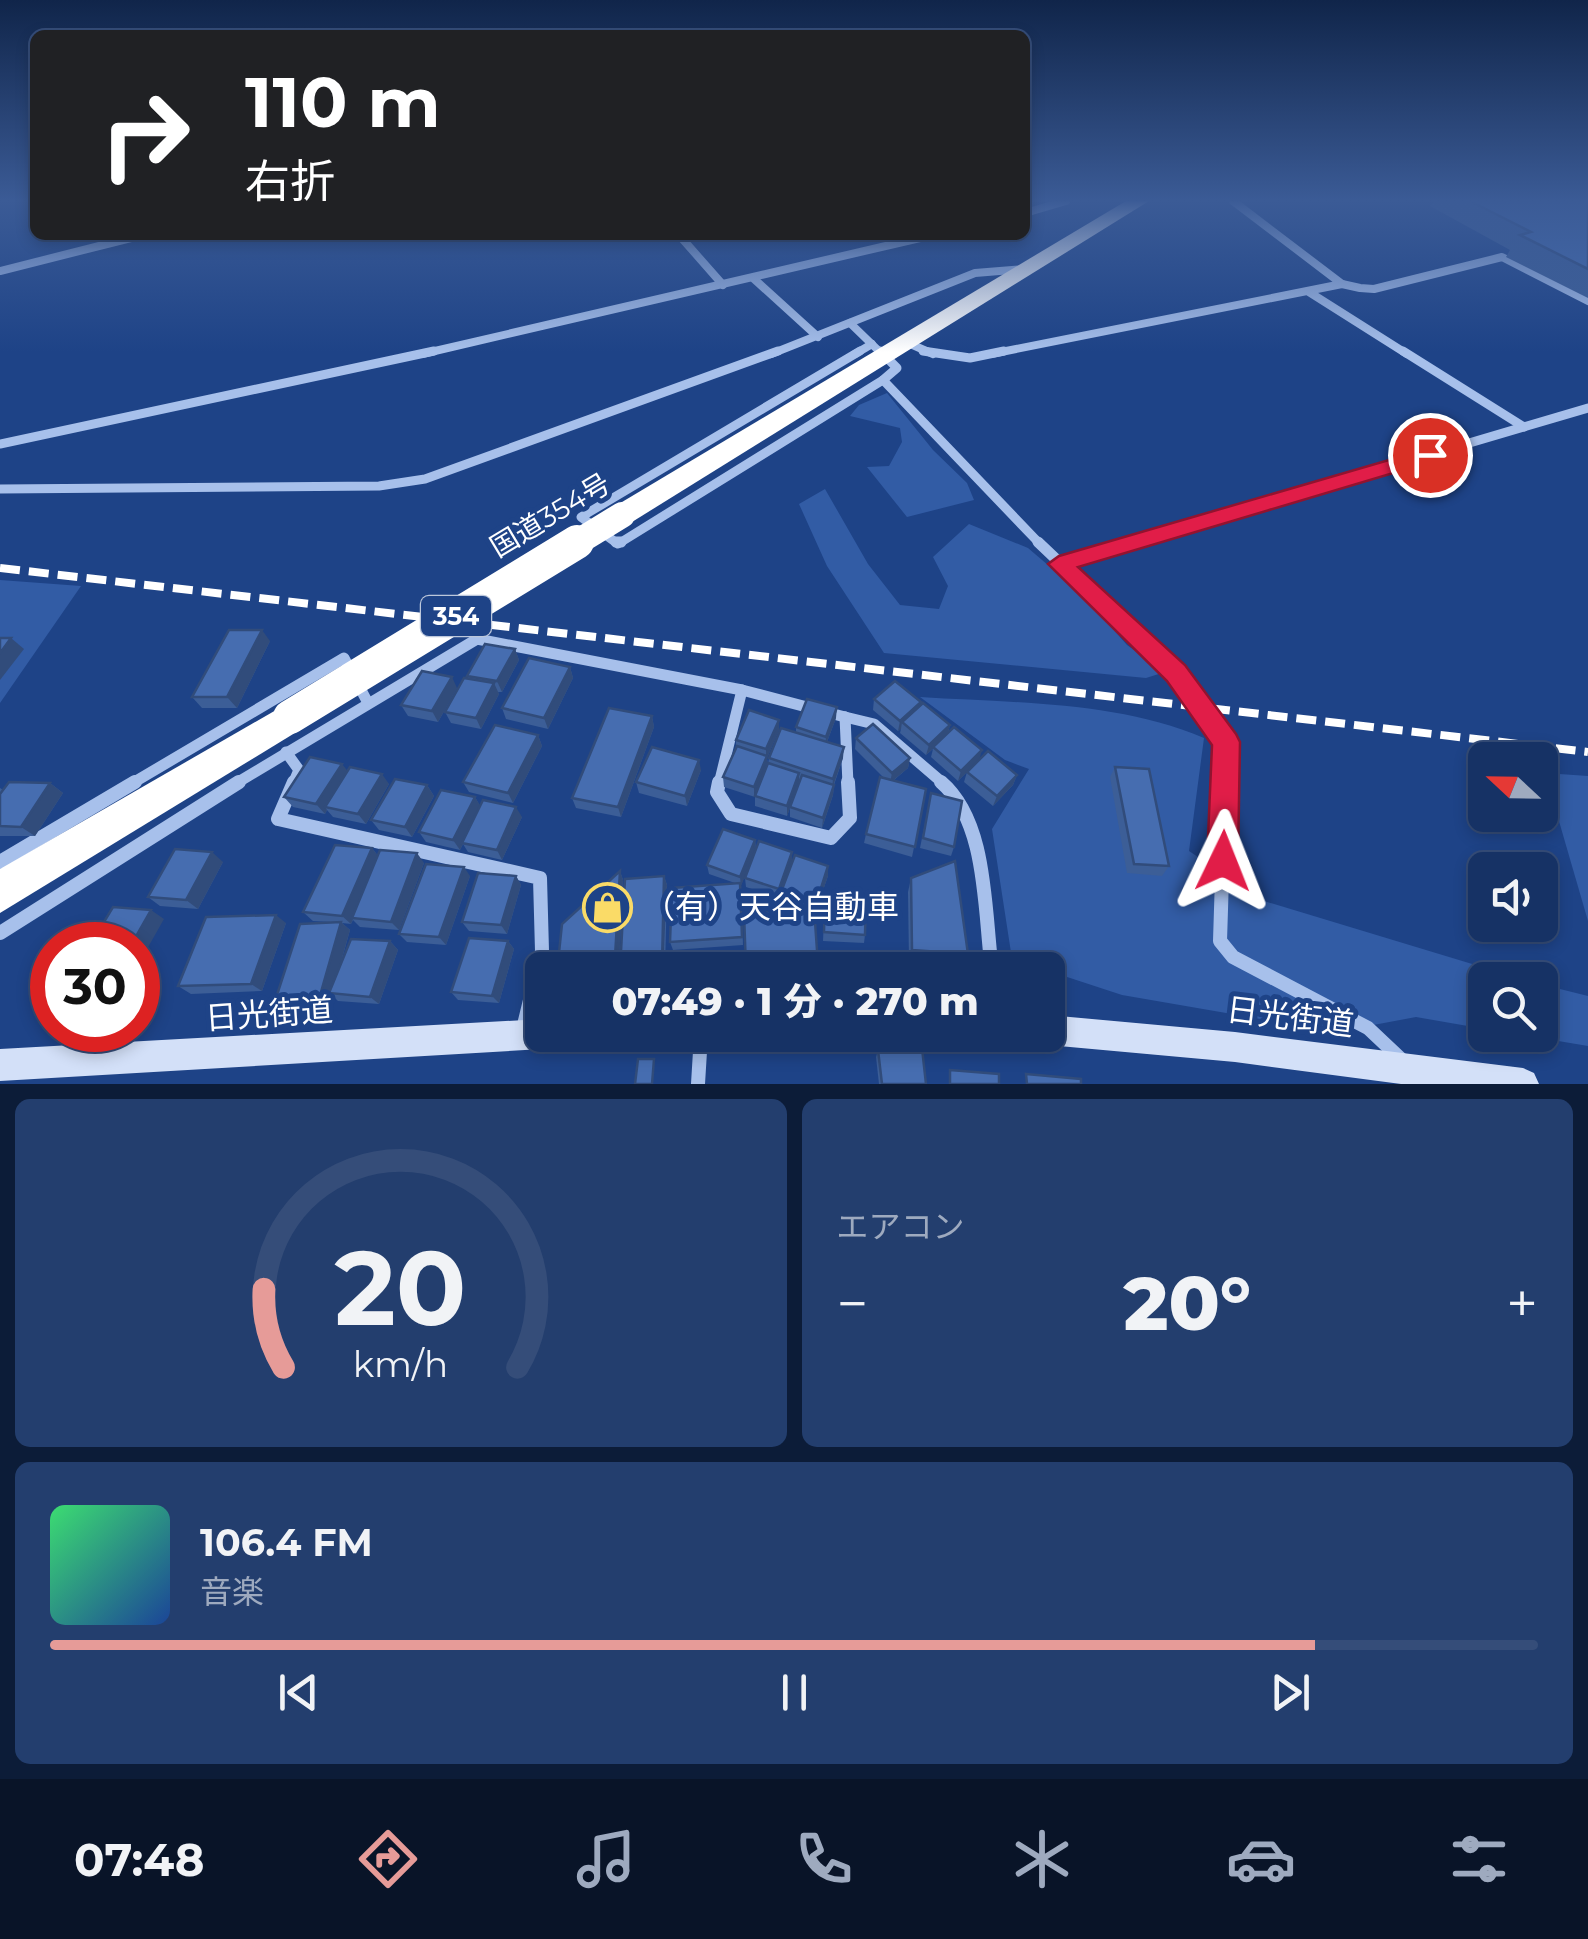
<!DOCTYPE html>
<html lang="ja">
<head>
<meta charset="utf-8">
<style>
	:root { --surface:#163265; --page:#233e6e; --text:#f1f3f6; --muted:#9eaabf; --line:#354d79; --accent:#e69b98 }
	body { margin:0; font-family:Montserrat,"Noto Sans JP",sans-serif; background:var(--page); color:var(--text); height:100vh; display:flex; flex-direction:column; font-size:38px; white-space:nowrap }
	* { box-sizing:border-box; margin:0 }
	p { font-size:32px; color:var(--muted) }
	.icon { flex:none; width:55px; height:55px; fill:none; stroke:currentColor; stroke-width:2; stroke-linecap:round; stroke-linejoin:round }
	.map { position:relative; height:1084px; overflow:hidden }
	.sheet { display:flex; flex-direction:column; gap:15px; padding:15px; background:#0c1c38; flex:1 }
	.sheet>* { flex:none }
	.banner { position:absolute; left:30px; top:30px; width:1000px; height:210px; border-radius:15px; box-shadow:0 5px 15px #0003,0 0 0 2px var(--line); background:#202124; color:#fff; overflow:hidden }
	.needle { width:65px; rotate:292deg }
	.tools { position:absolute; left:1468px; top:742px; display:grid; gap:20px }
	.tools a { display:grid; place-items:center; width:90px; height:90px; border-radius:15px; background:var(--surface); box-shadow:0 5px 15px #0003,0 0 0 2px var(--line); font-size:50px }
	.speed { position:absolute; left:30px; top:922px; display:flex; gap:20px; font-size:50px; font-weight:700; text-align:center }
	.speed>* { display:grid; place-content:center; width:130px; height:130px; border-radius:50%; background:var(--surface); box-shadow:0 5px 15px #0003,0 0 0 2px var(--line); line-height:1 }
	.speed .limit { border:15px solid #d22; background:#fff; color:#111 }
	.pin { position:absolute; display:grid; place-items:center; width:85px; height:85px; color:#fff; margin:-42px; border:5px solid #fff; border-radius:50%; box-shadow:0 2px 10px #0007 }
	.me { position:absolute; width:110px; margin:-55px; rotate:2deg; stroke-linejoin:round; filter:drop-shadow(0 0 8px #0008) }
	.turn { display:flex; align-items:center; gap:35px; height:210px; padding:0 50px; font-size:45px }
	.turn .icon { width:130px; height:130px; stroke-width:2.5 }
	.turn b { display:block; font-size:70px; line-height:85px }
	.big { font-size:75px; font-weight:800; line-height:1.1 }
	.sheet .widget { flex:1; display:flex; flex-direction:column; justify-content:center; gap:15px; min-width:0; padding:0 35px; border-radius:15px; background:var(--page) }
	.sheet .dial { align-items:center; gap:0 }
	.dial svg { height:260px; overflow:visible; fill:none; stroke:var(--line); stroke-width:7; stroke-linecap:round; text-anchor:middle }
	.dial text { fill:var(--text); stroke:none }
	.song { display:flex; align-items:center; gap:30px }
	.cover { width:120px; height:120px; border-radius:15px; background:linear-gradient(135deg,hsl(140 70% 55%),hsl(220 70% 35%)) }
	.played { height:10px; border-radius:5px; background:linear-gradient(90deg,var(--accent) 85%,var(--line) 85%) }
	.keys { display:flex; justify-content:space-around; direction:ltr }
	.heat { display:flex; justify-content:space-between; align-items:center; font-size:55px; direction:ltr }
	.sheet .tiles { flex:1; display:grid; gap:15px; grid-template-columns:1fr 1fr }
	.widget:last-child { grid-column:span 2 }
	.trip { position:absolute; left:525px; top:952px; width:540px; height:100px; border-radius:15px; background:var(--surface); box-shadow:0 5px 15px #0003,0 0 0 2px var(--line); font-weight:800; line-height:100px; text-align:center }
	.dock { display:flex; height:160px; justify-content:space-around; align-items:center; background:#091428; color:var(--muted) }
	.dock .icon { width:70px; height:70px }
	.dock .active { color:var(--accent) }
	.dock b { font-size:45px; color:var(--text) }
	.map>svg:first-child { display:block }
</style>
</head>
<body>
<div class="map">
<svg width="1588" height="1084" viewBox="0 0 1588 1084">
	<rect width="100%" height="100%" fill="#1e4387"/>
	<g fill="#325ca5">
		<polygon points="887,393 933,450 967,483 974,500 907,517 867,467 889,466 902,442 900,428 850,416 859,405"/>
		<polygon points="825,489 868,564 900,605 939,609 948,586 933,557 969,524 1028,548 1083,595 1127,645 1165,672 1146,678 884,653 827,566 799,504"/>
		<polygon points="0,580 81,586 0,703"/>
		<path d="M920,697C1013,703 1117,701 1204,738L1189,851L1264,901L1525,980H1485V1029L1416,1017L1336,1032L1122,995L1012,959L992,829L1029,769L1005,760Z"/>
		<polygon points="1545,773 1588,776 1588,921"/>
		<polygon points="1540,984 1588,996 1588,1046 1522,1035 1540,1035"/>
	</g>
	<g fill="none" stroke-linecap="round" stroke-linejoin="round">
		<g stroke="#a7c0eb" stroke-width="8">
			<polyline points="1233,201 1342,284 1360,288 1374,289 1502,257 1588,301"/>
			<polyline points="1025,213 1066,201"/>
			<polyline points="679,235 723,285"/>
			<polyline points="0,271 131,238"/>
			<polyline points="753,278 818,337"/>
			<polyline points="1309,292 1407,354"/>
			<polyline points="850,323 882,354"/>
			<polyline points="906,342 933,354"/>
			<polyline points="422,354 933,235"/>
			<polyline points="771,354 975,273 1025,269"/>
			<polyline points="855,354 872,344"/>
			<polyline points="991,354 1342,284"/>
		</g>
		<g stroke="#a7c0eb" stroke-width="9">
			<polyline points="860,351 581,517 618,544 883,380"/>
			<polyline points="880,351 897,368 883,380 1041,545"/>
			<polyline points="923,351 970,358 1004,351"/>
			<polyline points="1403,351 1524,427"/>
			<polyline points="0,444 434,351"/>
			<polyline points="0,489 379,486 425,479 778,351"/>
			<polyline points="1124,545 1588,408"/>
		</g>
		<g stroke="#a7c0eb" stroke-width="11">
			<polyline points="616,542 621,542"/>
			<polyline points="1038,542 1176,673 1226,742 1225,784"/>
			<polyline points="1059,564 1133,542"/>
			<polyline points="845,717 874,724 944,784"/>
			<polyline points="845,717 848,784"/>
			<polyline points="286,752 299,770 293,784"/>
			<polyline points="131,784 344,658 368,703"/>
			<polyline points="235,784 477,639 742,690"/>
			<polyline points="719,784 742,690 845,717"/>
		</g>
		<g stroke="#a7c0eb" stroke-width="14">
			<polyline points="294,782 278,819 540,878 542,951 523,1029"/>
			<polyline points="719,782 717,792 731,814 831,838 850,818 848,782"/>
			<path d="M941,782C988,822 984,911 992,970"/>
			<polyline points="1225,782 1220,941 1233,957 1368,1028 1403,1061"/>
			<polyline points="0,862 135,782"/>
			<polyline points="0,933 239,782"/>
			<polyline points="698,1084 701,1035"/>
		</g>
		<g fill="#d3e0f8" fill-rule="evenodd">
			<polygon points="126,235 149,235 126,241"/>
			<polygon points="1048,1015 1235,1032 1523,1068 1534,1073 1539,1084 1401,1084 1235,1062 1048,1045 1037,1041 1035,1035 1048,1035"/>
			<polygon points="542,1019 542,1035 557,1035 553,1045 542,1049 0,1081 0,1049"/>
		</g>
		<g fill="#fff" fill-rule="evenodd">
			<polygon points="1126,201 1149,201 632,522 612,522 607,515 612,508"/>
			<polygon points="290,702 303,706 308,717 303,728 0,913 0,869"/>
		</g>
		<polyline stroke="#fff" stroke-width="8" stroke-dasharray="20 9" stroke-linecap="butt" points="0,568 1588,752"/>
		<polyline stroke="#fff" stroke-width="26" points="573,545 622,515"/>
		<polyline stroke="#fff" stroke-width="34" points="290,717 577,542"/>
	</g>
	<g fill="#3c5e97">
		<polygon points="1434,201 1588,201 1588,298 1506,257 1510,250 1430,206"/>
		<polygon points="270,641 237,708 202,708 192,697"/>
		<polygon points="515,649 519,660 502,692 498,692 499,694 481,729 451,723 445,712 468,679 467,676"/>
		<polygon points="570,667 573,678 548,729 506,719 502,708"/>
		<polygon points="457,688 438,722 408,716 401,705"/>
		<polygon points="874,699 921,702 920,706 950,725 948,733 979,760 1017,775 1013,785 993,806 964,782 967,772 958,781 931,757 933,749 926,755 900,733 901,729 898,731 873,710"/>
		<polygon points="652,716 654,727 621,817 576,808 572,798"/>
		<polygon points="836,718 827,742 843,758 834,785 833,795 822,828 790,817 790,808 787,816 755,806 755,797 724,787 723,777 736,746 736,740 779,730 767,758 768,765 769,758 796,732 796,727"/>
		<polygon points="538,735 542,746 513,803 469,792 463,782"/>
		<polygon points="856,738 910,758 908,768 894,780 926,789 912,857 864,843 866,834 884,778 855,749"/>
		<polygon points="1115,767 1169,866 1162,876 1127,873 1110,777"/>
		<polygon points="701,770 687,806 639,793 636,782"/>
		<polygon points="347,771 389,784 366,824 333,817 327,810 325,814 293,807 284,797"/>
		<polygon points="50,783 63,793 35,836 0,836 0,788 3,790"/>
		<polygon points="427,785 434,796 412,837 379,830 371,820"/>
		<polygon points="931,793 954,847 951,856 920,848"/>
		<polygon points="475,797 480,806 522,817 502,860 468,852 463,844 460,850 426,842 419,832"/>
		<polygon points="755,840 756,850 792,852 792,861 828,876 815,913 814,913 818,970 746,970 804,909 782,901 781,892 779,898 746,887 745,878 750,864 741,885 743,945 673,950 670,942 735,883 709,874 707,865"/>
		<polygon points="372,848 378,856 424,863 399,930 360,927 353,920 351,924 342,923 350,930 340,966 390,941 398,950 379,1004 338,1001 332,995 329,1006 286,1009 275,1001 331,922 313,921 303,912"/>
		<polygon points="223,862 198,909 160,906 148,897"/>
		<polygon points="620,871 623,880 619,965 563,970 558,962"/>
		<polygon points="470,876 446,945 407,942 399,934"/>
		<polygon points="516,876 521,885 507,934 469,931 462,922"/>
		<polygon points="664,876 667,885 665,970 621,970"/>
		<polygon points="911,878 968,954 962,966 909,962 908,892"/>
		<polygon points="825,895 865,935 864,943 823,941"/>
		<polygon points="286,923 262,991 191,994 178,986"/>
		<polygon points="508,941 514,949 499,1003 458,1000 451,992"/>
		<polygon points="878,1050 926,1084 879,1084 876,1057"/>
	</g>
	<g fill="#314c7b">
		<polygon points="262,630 270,641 237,708 227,697"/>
		<polygon points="11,638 24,649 0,680 0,653"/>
		<polygon points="515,649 519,660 502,692 497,681"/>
		<polygon points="570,667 573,678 548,729 544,718"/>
		<polygon points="452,677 457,688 438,722 432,711"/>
		<polygon points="494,683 499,694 481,729 476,718"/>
		<polygon points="921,702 919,713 902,722 901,729 898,731 900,721"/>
		<polygon points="837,707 836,718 825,747 826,737"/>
		<polygon points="652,716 654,727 621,817 618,807"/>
		<polygon points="779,720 779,730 767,758 768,766 754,798 754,787 766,758 766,749"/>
		<polygon points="950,725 947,736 926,755 929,745"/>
		<polygon points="538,735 542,746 513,803 508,793"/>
		<polygon points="844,747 843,758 832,789 833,779"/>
		<polygon points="982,750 979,761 958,781 961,771"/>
		<polygon points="910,758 908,768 890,783 892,773"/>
		<polygon points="699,760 701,770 687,806 685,796"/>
		<polygon points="342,764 350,774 325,807 327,810 325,814 316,804"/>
		<polygon points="799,773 799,784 787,816 787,806"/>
		<polygon points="382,774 389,784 366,824 358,814"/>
		<polygon points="1017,775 1013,785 993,806 997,796"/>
		<polygon points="50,783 63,793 35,836 21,827"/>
		<polygon points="427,785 434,796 412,837 405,827"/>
		<polygon points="834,785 833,795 822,828 823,818"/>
		<polygon points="475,797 481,807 460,850 453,840"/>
		<polygon points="516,807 522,817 502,860 497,850"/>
		<polygon points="755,840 756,850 741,886 740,877"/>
		<polygon points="372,848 379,857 351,924 342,916"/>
		<polygon points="212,852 223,862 198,909 186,900"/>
		<polygon points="792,852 792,862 779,898 779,889"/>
		<polygon points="417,853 424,863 399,930 391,922"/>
		<polygon points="828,866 828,876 815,913 816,904"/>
		<polygon points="464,867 470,876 446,945 439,937"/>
		<polygon points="620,871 623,880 619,965 615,957"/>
		<polygon points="516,876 521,885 507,934 501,925"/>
		<polygon points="664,876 667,885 663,970 662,965"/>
		<polygon points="151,910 164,919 138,965 138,945 131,945"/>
		<polygon points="276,915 286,923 262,991 251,984"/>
		<polygon points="341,922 350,930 332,993 329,993 332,995 329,1006 319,999"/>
		<polygon points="390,941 398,950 379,1004 370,997"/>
		<polygon points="508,941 514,949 499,1003 492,996"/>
	</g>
	<g fill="#466db0" stroke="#314c7b" stroke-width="2.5">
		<polygon points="1470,201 1588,201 1588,269 1520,235 1531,232"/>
		<polygon points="229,630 262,630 227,697 192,697"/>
		<polygon points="0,638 11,638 0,653"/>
		<polygon points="485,644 515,649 497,681 467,676"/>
		<polygon points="529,658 570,667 544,718 502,708"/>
		<polygon points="422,671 452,677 432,711 401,705"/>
		<polygon points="464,678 494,683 476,718 445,712"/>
		<polygon points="895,681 921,702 900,721 874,699"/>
		<polygon points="807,699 837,707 826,737 796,727"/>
		<polygon points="923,703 950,725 929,745 902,722"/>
		<polygon points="609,708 652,716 618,807 572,798"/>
		<polygon points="749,710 779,720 766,749 736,740"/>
		<polygon points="873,724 910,758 892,773 856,738"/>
		<polygon points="495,725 538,735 508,793 463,782"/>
		<polygon points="954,727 982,750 961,771 933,747"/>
		<polygon points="781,728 844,747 833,779 769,758"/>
		<polygon points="737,746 767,756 754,787 723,777"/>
		<polygon points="652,747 699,760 685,796 636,782"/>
		<polygon points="988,751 1017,775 997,796 967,772"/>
		<polygon points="310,757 342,764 316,804 284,797"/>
		<polygon points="768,763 799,773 787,806 755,796"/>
		<polygon points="350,767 382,774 358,814 325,807"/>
		<polygon points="1115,767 1149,769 1169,866 1134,864"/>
		<polygon points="802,775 834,785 823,818 790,807"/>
		<polygon points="880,777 926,789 915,847 866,834"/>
		<polygon points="395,779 427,785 405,827 371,820"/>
		<polygon points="9,782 50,783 21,827 0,826 0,794"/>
		<polygon points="441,790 475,797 453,840 419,832"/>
		<polygon points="931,793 962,801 954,847 923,838"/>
		<polygon points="483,800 516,807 497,850 462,843"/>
		<polygon points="723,829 755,840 740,877 707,865"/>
		<polygon points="759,841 792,852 779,889 745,878"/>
		<polygon points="335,845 372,848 342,916 303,912"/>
		<polygon points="175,849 212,852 186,900 148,897"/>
		<polygon points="380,850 417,853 391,922 352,918"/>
		<polygon points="795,855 828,866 816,904 781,892"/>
		<polygon points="955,861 968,954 912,950 911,878"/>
		<polygon points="426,864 464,867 439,937 399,934"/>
		<polygon points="620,871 615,957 558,962 562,924"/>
		<polygon points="478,873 516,876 501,925 462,922"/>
		<polygon points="664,876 662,965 620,969 625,879"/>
		<polygon points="740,883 742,937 670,942 672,888"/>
		<polygon points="825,895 866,897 865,935 824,932"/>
		<polygon points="113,907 151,910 131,945 90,945"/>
		<polygon points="814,908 818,964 746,969 744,913"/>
		<polygon points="276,915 251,984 178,986 206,917"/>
		<polygon points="341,922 319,999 275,1001 300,924"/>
		<polygon points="469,938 508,941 492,996 451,992"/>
		<polygon points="351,939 390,941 370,997 329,993"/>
		<polygon points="922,1048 926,1084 882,1084 878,1050"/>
		<polygon points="638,1059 654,1059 652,1084 635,1084"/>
		<polygon points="950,1070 999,1074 999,1084 950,1084"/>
		<polygon points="1026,1074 1081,1079 1081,1084 1027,1084"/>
	</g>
	<linearGradient id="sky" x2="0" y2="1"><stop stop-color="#10254a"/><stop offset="0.57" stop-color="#3b5b96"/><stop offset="1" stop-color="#3b5b96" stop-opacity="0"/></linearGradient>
	<rect width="1588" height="352" fill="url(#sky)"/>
	<polygon fill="#e11d48" stroke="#92132f" stroke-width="2.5" points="1430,448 1440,455 1437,460 1078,567 1185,665 1236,734 1240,742 1238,861 1234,872 1223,876 1212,872 1207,861 1212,745 1167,681 1048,564 1059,556"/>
	<defs>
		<symbol id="shop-ring" viewBox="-11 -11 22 22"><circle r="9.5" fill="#1e4387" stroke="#fadb67" stroke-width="1.5"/><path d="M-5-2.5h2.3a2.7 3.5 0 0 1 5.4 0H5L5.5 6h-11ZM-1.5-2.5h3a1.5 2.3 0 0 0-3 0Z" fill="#fadb67"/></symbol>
	</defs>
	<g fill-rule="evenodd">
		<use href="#shop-ring" x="580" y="880" width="55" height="55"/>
	</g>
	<g text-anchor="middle" stroke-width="10" stroke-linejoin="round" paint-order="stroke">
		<rect fill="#1e4387" stroke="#bcc7db" stroke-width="2.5" x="421" y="596" width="70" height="40" rx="8"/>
		<g font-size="25" font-weight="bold" fill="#fff">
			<text x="456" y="625">354</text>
		</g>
		<g font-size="28" fill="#fff" stroke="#1e4387">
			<text transform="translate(550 515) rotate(-31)" y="10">国道354号</text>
		</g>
		<g font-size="32" fill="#fff" stroke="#1e4387" text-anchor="start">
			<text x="643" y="918">（有）天谷自動車</text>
		</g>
		<g font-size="32" fill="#fff" stroke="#1e4387">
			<text transform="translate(269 1014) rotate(-4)" y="11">日光街道</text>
			<text transform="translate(1290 1017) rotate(7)" y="11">日光街道</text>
		</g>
	</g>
</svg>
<div class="tools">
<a><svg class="needle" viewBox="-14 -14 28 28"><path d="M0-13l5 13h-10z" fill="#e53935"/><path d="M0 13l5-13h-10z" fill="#9eaabf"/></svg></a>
<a><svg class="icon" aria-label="sound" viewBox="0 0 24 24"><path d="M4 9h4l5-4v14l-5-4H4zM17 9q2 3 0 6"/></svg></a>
<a><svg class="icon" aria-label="search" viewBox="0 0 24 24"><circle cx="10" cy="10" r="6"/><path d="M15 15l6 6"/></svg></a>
</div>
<div class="speed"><div class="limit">30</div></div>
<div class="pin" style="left:1430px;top:455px;background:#d93025"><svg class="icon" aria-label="arrive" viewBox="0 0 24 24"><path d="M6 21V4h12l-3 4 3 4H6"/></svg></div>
<svg class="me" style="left:1223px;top:861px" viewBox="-20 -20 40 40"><path d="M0-17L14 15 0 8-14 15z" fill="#e11d48" stroke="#fff" stroke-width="4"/></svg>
<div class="trip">07:49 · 1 分 · 270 m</div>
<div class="banner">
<div class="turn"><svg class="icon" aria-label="right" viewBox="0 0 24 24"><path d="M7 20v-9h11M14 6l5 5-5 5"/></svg><div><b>110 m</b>右折</div></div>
</div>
</div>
<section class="sheet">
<div class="tiles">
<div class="widget dial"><svg viewBox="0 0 100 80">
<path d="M14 69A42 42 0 1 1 86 69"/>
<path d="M14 69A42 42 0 0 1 8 45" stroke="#e69b98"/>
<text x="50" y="56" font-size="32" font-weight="700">20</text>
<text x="50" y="72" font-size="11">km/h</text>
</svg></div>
<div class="widget"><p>エアコン</p>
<div class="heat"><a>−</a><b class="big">20°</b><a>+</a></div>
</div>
<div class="widget">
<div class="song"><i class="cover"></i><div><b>106.4 FM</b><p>音楽</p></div></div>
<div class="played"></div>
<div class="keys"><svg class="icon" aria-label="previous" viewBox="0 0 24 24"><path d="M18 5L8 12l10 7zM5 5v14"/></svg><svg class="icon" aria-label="pause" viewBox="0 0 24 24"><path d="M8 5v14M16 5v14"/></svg><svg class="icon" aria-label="next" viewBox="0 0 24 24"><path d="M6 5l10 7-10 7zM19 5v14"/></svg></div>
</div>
</div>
</section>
<nav class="dock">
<b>07:48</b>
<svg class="icon active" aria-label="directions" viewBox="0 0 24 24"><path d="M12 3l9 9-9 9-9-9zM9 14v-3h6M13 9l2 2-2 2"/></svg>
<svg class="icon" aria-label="music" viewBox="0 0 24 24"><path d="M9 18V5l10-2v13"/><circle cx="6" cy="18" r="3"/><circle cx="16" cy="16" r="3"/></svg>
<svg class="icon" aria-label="phone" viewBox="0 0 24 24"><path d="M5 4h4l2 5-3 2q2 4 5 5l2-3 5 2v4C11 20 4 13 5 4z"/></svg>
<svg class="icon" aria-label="climate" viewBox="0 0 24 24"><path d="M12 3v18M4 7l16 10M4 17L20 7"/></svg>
<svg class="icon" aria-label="car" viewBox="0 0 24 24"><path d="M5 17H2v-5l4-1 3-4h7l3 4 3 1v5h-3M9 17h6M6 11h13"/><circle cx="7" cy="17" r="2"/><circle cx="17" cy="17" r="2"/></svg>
<svg class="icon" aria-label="filters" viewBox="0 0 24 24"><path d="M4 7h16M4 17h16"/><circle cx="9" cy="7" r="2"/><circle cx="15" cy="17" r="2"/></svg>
</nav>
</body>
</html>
